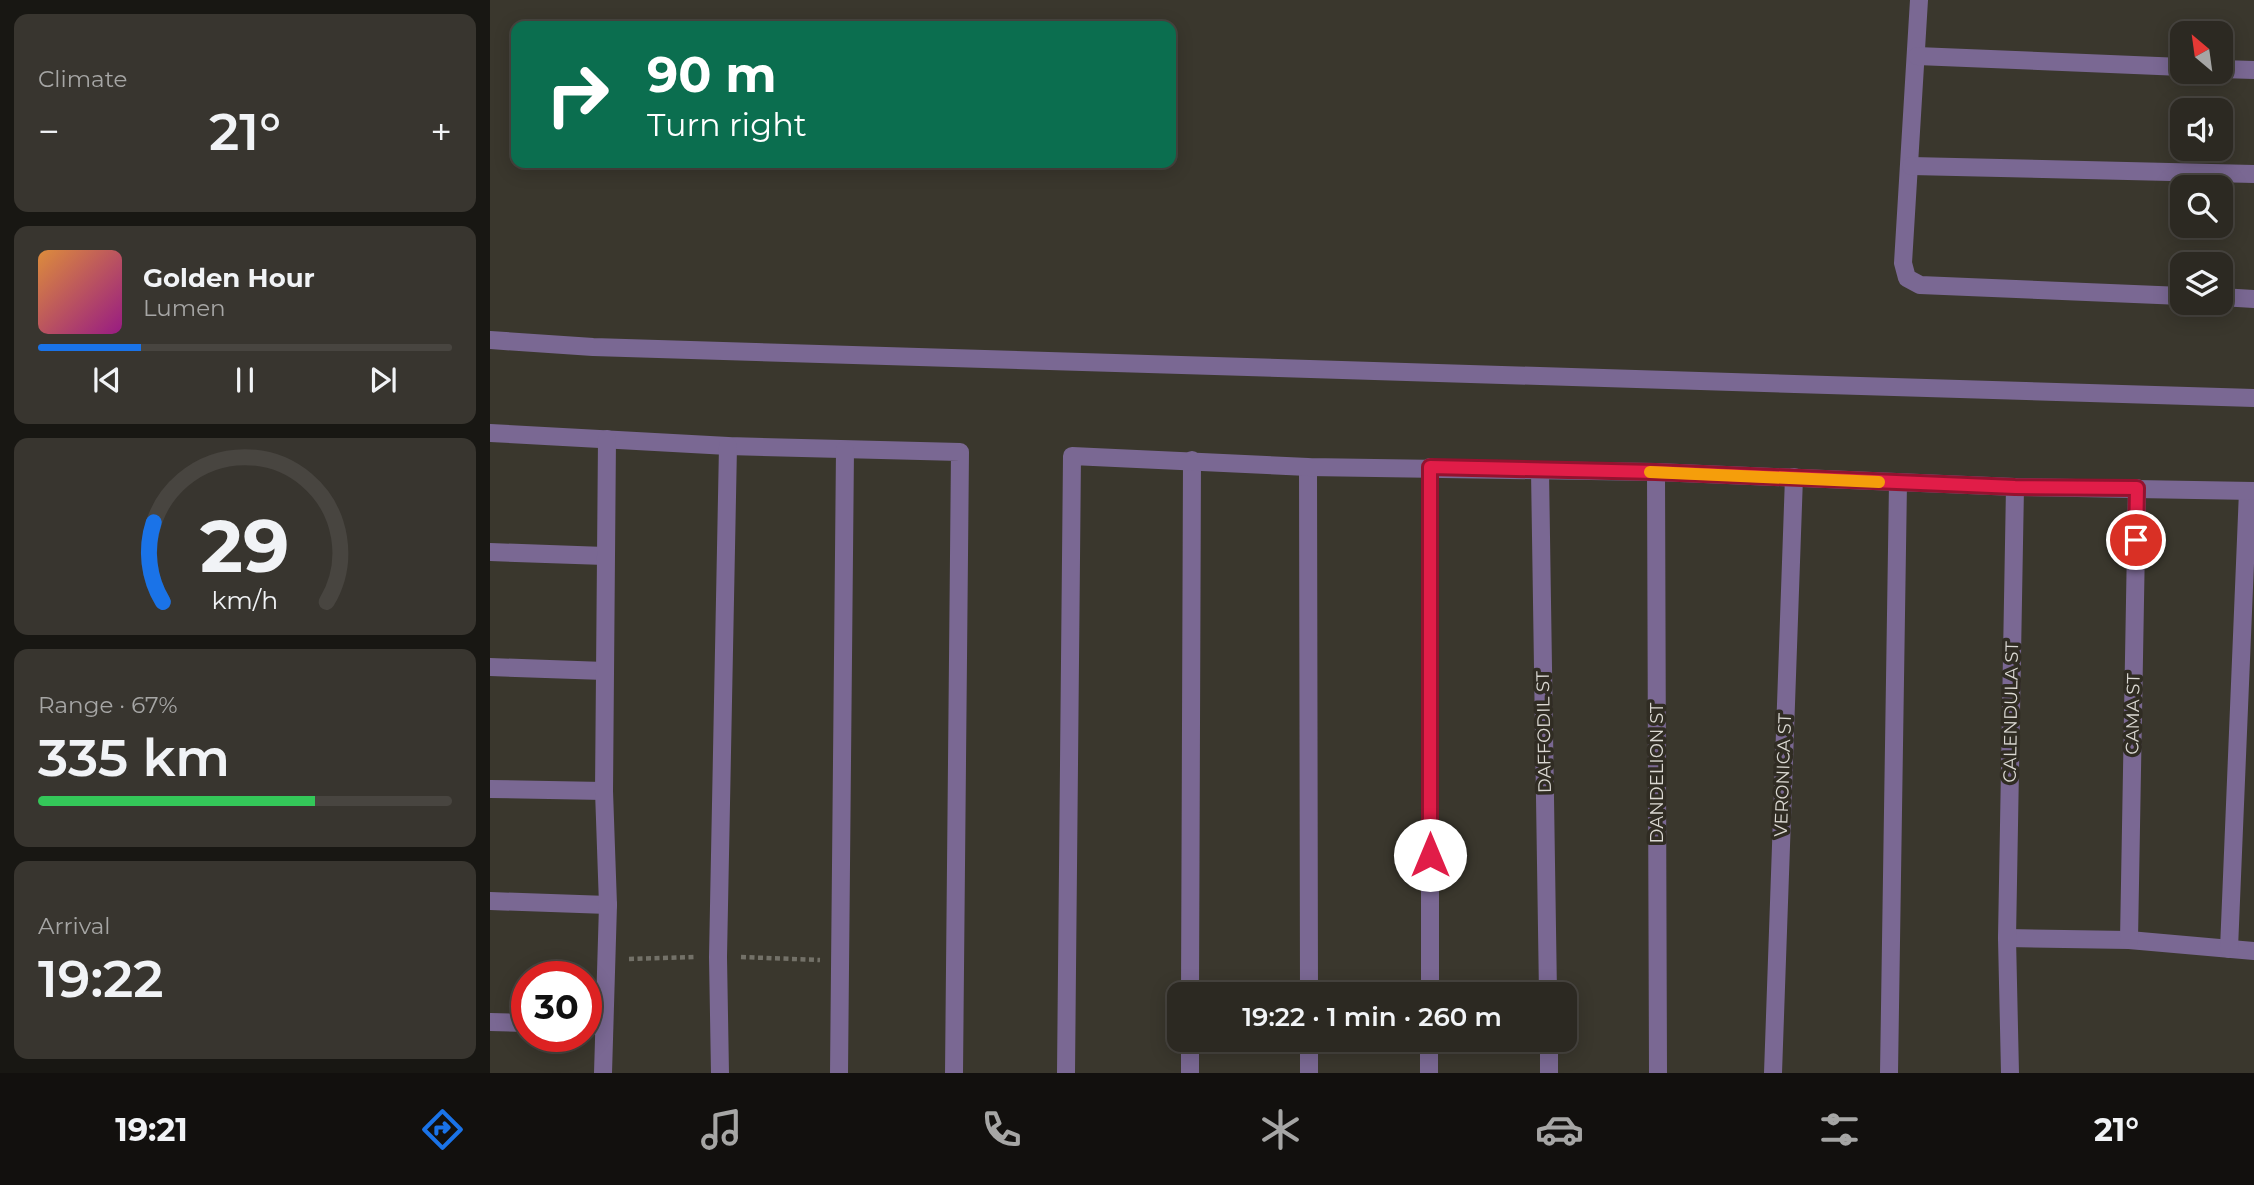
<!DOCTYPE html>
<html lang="en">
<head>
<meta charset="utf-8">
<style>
	:root { --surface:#2c2922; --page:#38352f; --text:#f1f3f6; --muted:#a6a6a5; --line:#484540; --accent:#1a73e8 }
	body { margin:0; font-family:Montserrat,sans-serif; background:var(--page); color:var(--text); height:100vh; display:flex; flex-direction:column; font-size:26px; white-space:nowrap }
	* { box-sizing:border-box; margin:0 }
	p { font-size:23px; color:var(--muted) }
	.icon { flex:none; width:38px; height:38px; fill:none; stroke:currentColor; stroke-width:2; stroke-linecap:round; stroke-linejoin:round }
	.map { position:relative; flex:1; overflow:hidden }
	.details { display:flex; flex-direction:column; gap:14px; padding:14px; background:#181713; width:490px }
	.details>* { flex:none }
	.banner { position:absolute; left:21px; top:21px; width:665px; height:147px; border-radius:14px; box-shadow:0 4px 18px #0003,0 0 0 2px var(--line); background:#0b6e4f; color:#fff; overflow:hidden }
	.needle { width:46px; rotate:331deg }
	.buttons { position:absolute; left:1680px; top:21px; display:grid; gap:14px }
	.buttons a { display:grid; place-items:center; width:63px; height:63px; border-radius:14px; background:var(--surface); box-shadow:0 4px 18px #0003,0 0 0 2px var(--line); font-size:35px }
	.speed { position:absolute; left:21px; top:961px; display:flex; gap:14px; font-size:35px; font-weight:700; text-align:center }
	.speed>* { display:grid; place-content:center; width:91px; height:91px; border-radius:50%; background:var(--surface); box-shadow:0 4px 18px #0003,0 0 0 2px var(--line); line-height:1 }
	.speed .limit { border:10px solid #d22; background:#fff; color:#111 }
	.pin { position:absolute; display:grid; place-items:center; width:60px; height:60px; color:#fff; margin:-30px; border:4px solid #fff; border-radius:50%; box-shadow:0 2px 7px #0007 }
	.me { position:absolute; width:77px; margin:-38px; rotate:0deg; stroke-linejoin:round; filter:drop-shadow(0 0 5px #0008) }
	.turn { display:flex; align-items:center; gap:24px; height:147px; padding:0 21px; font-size:32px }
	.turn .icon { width:91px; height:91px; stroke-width:2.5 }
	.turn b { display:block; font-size:49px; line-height:60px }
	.big { font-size:52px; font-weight:600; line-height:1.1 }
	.details .card { flex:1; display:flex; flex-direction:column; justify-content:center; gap:10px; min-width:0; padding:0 24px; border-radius:14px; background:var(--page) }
	.details .dial { align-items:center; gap:0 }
	.dial svg { height:182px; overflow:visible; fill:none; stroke:var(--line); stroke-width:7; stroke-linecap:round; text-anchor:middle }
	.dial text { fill:var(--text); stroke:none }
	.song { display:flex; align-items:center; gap:21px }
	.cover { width:84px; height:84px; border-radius:10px; background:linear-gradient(135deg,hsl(30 70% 55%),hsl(310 70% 35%)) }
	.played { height:7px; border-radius:4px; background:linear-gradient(90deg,var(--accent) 25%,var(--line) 25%) }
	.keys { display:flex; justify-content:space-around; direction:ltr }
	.heat { display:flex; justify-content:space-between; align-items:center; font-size:38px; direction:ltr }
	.charge { height:10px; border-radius:5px; background:linear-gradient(90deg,#34c759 67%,var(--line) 0) }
	.trip { position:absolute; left:677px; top:982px; width:410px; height:70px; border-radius:14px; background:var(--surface); box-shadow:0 4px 18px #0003,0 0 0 2px var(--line); font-weight:600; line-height:70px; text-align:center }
	.menu { display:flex; height:112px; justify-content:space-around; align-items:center; background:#12100e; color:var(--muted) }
	.menu .icon { width:49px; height:49px }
	.menu .active { color:var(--accent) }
	.menu b { font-size:32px; color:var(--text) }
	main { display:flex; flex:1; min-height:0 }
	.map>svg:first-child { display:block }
</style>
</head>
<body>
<main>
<section class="details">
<div class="card"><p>Climate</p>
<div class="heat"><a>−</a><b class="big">21°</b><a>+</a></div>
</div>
<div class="card">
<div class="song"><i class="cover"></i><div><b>Golden Hour</b><p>Lumen</p></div></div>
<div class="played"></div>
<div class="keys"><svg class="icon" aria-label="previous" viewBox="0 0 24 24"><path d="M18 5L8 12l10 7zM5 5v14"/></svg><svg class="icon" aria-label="pause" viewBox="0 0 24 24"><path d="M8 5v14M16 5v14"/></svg><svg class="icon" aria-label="next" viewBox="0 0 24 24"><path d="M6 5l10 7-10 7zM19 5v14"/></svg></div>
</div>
<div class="card dial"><svg viewBox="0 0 100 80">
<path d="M14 69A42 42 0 1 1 86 69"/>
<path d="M14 69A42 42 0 0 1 10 34" stroke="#1a73e8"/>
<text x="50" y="56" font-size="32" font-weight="700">29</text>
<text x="50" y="72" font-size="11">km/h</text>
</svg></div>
<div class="card"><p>Range · 67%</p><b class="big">335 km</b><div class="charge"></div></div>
<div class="card"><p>Arrival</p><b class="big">19:22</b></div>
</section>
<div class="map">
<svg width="1764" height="1073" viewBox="0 0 1764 1073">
	<rect width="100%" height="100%" fill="#3a372d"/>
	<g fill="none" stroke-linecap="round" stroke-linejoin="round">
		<g stroke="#737168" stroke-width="4.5" stroke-dasharray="5 3.5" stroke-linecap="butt">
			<polyline points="251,957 330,960"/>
			<polyline points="139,959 207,957"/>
		</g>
		<g stroke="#7a6893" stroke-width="18">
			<polyline points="1429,0 1413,263 1417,278 1430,285 1692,296"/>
			<polyline points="1427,56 1692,67"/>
			<polyline points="1731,69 1764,70"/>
			<polyline points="1421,166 1764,174"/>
			<polyline points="1731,297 1764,299"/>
			<polyline points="0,340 103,347 1764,398"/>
			<polyline points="0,433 238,446 470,452 464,1073"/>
			<polyline points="818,467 819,994"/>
			<polyline points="1050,471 1058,994"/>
			<polyline points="1166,472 1168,1073"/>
			<polyline points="0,552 115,556"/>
			<polyline points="0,667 115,671"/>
			<polyline points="0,789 114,791"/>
			<polyline points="0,901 118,905"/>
			<polyline points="1517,938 1639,940 1764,951"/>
			<polyline points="1639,940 1647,488"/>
			<polyline points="1739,949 1758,491"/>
			<polyline points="700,994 702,460"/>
			<polyline points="940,994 940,467"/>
			<polyline points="0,1022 37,1023"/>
			<polyline points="96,1025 114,1026"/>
			<polyline points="819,1040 819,1073"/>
			<polyline points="1059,1040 1059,1073"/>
			<polyline points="113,1073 118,905 114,791 117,439"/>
			<polyline points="230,1073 228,957 238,446"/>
			<polyline points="349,1073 355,450"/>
			<polyline points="576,1073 582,456 818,467 1166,472 1525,487 1764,491"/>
			<polyline points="700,1073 700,1040"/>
			<polyline points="939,1073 939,1040"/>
			<polyline points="1283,1073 1304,477"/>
			<polyline points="1399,1073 1408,483"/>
			<polyline points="1520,1073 1517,938 1525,487"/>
		</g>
	</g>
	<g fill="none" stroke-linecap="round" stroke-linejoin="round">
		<defs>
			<polyline id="route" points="940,855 940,467 1166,472 1525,487 1647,488 1646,540"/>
		</defs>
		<use href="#route" stroke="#92132f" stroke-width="18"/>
		<use href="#route" stroke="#e11d48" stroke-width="12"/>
		<polyline stroke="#f59e0b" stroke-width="12" points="1160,472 1389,482"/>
	</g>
	<g text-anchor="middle" stroke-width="7" stroke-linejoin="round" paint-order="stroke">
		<g font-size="18" fill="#dbd9d3" stroke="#302c23">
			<text transform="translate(1521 712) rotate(-89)" y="6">CALENDULA ST</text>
			<text transform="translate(1643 714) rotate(-89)" y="6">CAMA ST</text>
			<text transform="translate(1054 732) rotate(-91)" y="6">DAFFODIL ST</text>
			<text transform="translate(1167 773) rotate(-90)" y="6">DANDELION ST</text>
			<text transform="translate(1293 775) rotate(-88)" y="6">VERONICA ST</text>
		</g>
	</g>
</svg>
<div class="buttons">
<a><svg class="needle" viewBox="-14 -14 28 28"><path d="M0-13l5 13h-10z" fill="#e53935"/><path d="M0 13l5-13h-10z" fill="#a6a6a5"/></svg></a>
<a><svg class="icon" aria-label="sound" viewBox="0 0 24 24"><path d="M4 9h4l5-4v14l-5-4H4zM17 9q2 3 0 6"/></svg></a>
<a><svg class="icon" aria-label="search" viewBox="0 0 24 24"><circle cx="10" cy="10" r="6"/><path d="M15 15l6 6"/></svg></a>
<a><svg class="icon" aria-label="layers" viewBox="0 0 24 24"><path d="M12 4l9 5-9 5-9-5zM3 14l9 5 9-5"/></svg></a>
</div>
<div class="speed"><div class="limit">30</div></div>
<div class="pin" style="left:1646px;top:540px;background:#d93025"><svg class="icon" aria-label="arrive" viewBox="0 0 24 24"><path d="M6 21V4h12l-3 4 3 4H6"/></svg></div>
<svg class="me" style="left:940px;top:855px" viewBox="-20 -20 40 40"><circle r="19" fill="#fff"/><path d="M0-13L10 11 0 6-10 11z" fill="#e11d48"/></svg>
<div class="trip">19:22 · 1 min · 260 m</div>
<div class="banner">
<div class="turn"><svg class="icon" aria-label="right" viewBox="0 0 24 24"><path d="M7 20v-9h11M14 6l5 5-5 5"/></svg><div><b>90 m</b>Turn right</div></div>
</div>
</div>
</main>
<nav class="menu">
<b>19:21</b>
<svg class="icon active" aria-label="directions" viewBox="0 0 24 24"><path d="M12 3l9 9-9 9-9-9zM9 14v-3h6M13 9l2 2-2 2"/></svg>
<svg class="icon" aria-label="music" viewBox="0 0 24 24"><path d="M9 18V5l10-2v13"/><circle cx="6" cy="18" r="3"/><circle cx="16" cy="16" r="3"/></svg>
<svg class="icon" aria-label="phone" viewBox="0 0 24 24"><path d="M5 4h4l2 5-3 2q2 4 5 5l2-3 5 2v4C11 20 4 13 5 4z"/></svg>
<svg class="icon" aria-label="climate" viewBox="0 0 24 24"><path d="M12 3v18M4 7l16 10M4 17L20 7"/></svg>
<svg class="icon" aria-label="car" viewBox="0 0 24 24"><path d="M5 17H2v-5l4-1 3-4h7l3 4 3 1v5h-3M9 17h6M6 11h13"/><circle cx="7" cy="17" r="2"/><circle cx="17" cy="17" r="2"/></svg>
<svg class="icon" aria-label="filters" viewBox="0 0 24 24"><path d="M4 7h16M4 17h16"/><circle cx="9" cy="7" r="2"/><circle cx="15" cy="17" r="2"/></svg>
<b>21°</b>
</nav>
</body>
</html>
